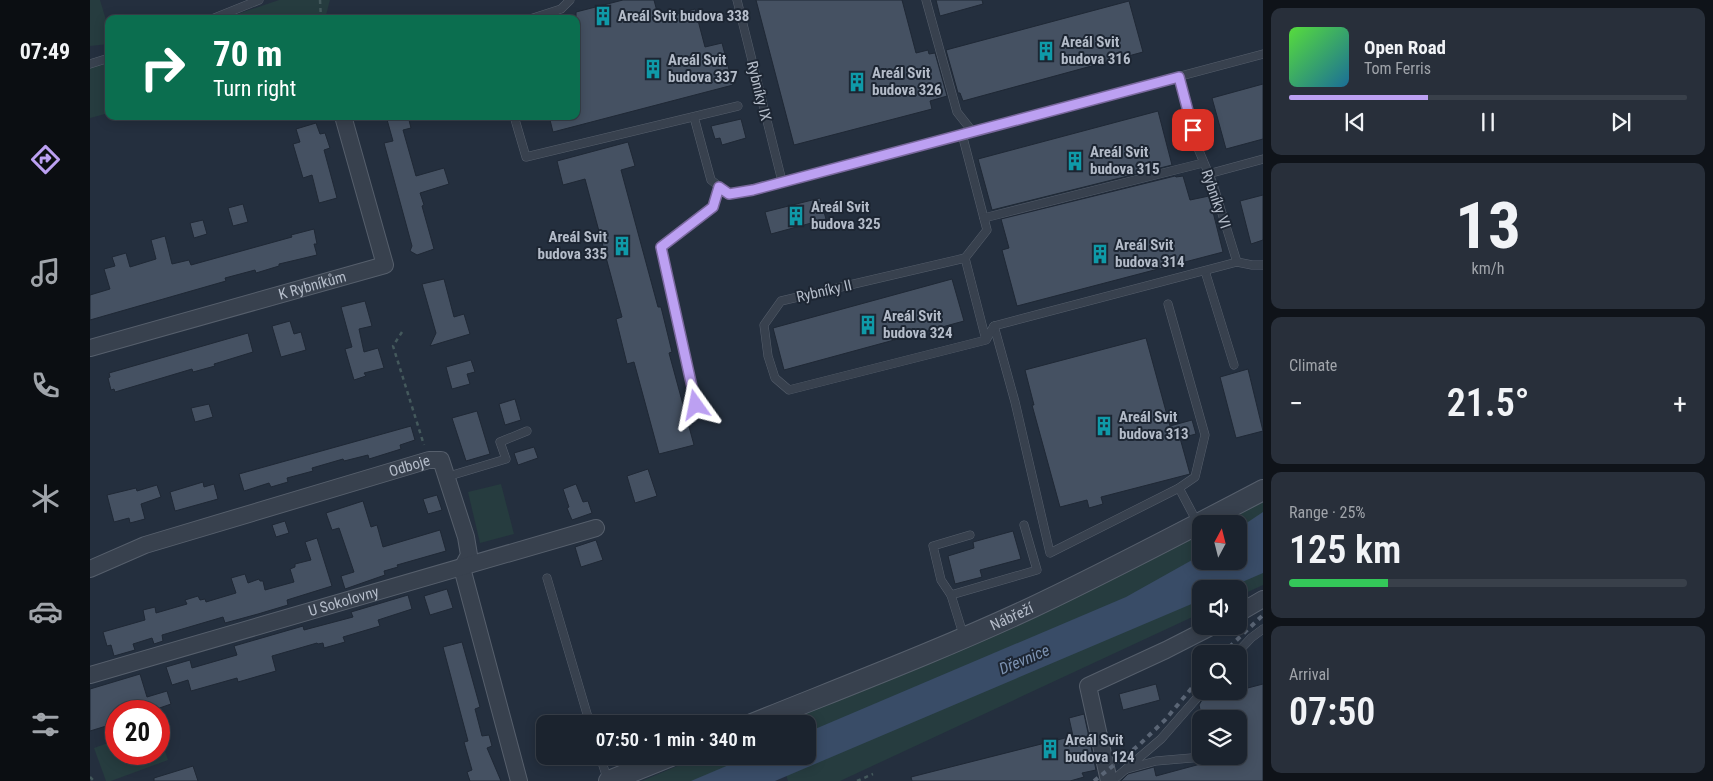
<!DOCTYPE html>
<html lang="en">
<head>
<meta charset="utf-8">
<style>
	:root { --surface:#1b232e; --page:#282f3a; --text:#f1f3f6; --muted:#a0a4aa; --line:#39404a; --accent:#bca0f2 }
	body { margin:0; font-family:"Roboto Condensed",sans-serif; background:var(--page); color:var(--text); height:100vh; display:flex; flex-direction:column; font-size:19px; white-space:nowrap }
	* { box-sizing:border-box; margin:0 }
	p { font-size:16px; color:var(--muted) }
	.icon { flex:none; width:28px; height:28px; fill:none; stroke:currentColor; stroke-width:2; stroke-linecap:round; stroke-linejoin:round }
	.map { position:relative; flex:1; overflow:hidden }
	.drawer { display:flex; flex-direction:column; gap:8px; padding:8px; background:#0f1319; width:450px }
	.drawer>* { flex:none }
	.hud { position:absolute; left:15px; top:15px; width:475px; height:105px; border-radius:10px; box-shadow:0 2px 12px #0003,0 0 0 1px var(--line); background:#0b6e4f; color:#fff; overflow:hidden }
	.needle { width:32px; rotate:7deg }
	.buttons { position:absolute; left:1102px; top:515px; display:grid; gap:10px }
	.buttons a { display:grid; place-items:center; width:55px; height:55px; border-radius:10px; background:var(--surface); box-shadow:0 2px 12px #0003,0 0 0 1px var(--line); font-size:25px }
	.speed { position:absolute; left:15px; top:700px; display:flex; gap:10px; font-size:25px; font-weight:700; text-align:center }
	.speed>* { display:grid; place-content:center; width:65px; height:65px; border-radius:50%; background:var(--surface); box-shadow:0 2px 12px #0003,0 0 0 1px var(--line); line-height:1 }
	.speed .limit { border:8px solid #d22; background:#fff; color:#111 }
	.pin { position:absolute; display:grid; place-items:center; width:42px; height:42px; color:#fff; margin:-21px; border-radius:10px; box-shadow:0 2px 8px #0006 }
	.me { position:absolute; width:55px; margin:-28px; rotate:348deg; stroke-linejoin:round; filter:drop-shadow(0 0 4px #0008) }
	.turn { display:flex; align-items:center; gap:18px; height:105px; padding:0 25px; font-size:22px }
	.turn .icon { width:65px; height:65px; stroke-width:2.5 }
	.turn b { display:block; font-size:35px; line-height:42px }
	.big { font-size:38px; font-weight:600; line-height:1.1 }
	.drawer .card { flex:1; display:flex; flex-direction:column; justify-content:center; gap:8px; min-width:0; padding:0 18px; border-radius:10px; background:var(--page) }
	.drawer .dial { align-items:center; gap:0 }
	.dial b { font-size:65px; line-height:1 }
	.song { display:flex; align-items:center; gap:15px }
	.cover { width:60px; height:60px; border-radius:8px; background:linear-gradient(135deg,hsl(110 70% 55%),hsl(200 70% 35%)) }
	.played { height:5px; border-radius:2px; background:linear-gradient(90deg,var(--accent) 35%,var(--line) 35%) }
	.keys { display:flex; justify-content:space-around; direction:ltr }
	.heat { display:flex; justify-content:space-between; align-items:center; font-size:28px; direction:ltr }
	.charge { height:8px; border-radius:4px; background:linear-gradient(90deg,#34c759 25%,var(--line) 0) }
	.trip { position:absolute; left:446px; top:715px; width:280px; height:50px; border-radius:10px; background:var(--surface); box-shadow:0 2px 12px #0003,0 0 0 1px var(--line); font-weight:600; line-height:50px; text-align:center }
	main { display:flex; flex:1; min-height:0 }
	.tab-bar { display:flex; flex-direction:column; width:90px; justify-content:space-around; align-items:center; background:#0b0e12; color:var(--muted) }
	.tab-bar .icon { width:35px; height:35px }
	.tab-bar .on { color:var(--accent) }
	.tab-bar b { font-size:22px; color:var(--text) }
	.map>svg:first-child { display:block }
</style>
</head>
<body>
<main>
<nav class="tab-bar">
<b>07:49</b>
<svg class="icon on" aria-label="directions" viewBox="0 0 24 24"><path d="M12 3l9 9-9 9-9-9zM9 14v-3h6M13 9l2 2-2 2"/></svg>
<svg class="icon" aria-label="music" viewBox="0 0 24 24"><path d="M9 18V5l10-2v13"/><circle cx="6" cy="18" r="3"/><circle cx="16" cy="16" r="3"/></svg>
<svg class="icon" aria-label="phone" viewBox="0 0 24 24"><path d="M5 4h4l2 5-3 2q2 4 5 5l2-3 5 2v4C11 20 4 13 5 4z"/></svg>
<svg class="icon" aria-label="climate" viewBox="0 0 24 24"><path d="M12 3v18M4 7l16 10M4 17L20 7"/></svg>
<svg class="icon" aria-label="car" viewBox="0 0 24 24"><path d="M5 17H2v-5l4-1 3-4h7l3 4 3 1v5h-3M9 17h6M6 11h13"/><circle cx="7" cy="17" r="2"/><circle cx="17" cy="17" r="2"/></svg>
<svg class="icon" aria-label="filters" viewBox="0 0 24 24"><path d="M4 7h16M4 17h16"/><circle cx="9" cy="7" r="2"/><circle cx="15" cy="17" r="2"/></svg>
</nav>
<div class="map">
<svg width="1173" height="781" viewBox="0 0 1173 781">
	<rect width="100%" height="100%" fill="#242f3e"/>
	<g fill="#263c3f">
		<polygon points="0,0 10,0 19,30 19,44 0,46"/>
		<polygon points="189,0 240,0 235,19 133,19"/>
		<polygon points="19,62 19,113 0,118 0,68"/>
		<polygon points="411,484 424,534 390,543 378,492"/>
		<path d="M1173,499V585L1149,596V589H1111V613L750,781H698L690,756H718V724H687C829,663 974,606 1111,534V561H1149V524H1130Z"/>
		<polygon points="69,734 78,760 21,781 16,781 4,748 26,740 26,754 69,754"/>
		<polygon points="611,756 672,756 680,781 552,781"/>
	</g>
	<polygon fill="#394c67" points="1173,512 1173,573 1136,589 1111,589 1111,600 685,781 601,781 660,756 718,756 718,732 1036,597 1111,555 1111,561 1149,561 1149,528"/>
	<g fill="#455162" stroke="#1f2835">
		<polygon points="533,0 564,0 569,19 605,9 615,47 632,43 643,85 463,132 459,116 486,116 486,12"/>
		<polygon points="666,0 812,0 826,53 838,50 839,54 845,53 857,96 840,101 842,109 704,145"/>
		<polygon points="846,0 892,0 893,4 850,16"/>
		<polygon points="1039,1 1053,52 873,101 870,93 868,93 856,50"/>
		<polygon points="1173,84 1173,139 1136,149 1122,98"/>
		<polygon points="1068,111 1082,165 902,210 888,159"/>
		<polygon points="296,116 318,116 321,128 313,130 326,176 354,168 359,184 330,193 334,205 332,206 344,249 327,255 320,251 322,246 294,143 303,141"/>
		<polygon points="651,119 656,138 632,145 630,138 625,139 621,126"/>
		<polygon points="226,123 230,134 235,133 240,148 234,150 247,198 229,203 222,175 213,178 203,144 210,142 206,129"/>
		<polygon points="538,142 545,166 531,170 568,307 571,307 582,352 579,353 604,445 569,454 544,362 537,364 526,319 532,317 495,179 473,185 467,161"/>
		<polygon points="1085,176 1086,177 1093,176 1100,200 1119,196 1133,252 927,306 912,250 919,248 911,219"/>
		<polygon points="1173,195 1173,240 1161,244 1150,201"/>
		<polygon points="730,198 736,219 681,234 675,212"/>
		<polygon points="153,204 158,222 143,226 138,208"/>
		<polygon points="113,220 117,234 104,238 100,223"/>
		<polygon points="224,229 227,244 224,244 227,255 189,264 189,266 166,273 165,270 135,278 136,281 0,320 0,295 20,289 14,269 25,266 22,257 36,253 40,267 66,259 61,240 75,236 82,264 99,260 101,265 202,237 201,235"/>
		<polygon points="354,279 364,317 374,314 380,334 340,346 346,333 332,284"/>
		<polygon points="862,279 874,321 694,370 683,328"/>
		<polygon points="275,301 282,326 269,329 274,352 288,348 294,368 274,373 276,376 264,380 255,349 262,347 251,307"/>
		<polygon points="200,321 204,334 211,332 216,350 191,357 182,326"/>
		<polygon points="158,333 163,352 124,364 125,366 103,372 102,369 25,392 24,389 21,390 18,378 20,377 19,373"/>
		<polygon points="1056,338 1080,426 1102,420 1106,434 1090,438 1100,474 1011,497 1013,504 999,508 997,500 970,507 942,405 944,405 935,370"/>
		<polygon points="381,360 385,372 377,374 380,384 362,389 356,367"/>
		<polygon points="1158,369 1173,431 1146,438 1130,377"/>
		<polygon points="425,399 431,420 415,425 409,404"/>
		<polygon points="119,404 123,417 105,422 101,408"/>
		<polygon points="387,411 400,454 376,461 362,418"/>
		<polygon points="321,426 325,440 310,445 311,449 279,459 278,455 254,461 253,459 222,468 223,471 197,478 198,482 181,487 179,483 154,491 149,474"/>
		<polygon points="444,447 448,458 428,465 424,453"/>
		<polygon points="558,469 567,496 545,503 537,476"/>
		<polygon points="113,482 114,487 124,484 128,499 85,511 80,492"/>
		<polygon points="486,484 493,502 498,501 502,513 482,520 477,508 479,507 473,489"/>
		<polygon points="67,485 71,497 51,504 55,519 40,523 39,518 24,522 17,495 46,488 47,491"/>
		<polygon points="347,495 352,510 338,514 333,499"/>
		<polygon points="273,501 281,527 287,525 293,547 350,530 356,551 307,565 308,567 294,571 295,575 255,589 251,576 264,572 249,528 242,530 236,513"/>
		<polygon points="195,521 199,533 186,537 182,525"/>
		<polygon points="923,531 931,559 890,570 892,577 865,584 858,556 884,548 883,542"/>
		<polygon points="227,538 242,586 197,600 198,605 168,614 135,623 133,617 72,635 73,641 64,644 62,638 43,644 45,650 24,656 21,645 17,646 13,632 55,620 53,610 65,607 66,613 97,604 95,600 108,596 110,600 115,599 116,602 146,593 141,578 155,574 158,583 169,579 170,581 173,581 175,590 204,582 200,569 205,567 205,564 221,560 215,542"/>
		<polygon points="506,540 513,560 491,567 485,547"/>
		<polygon points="357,589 363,608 340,615 334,596"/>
		<polygon points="318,595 322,609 288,620 290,626 253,637 255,642 234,648 233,643 228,644 227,643 182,656 186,671 148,682 147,678 101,691 98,680 82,685 76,667 100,660 102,668 147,655 144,646 213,626 214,630 263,617 261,612"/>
		<polygon points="372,642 390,707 385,709 392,736 399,735 402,746 397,748 411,781 380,781 377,772 382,770 374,742 378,741 353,647"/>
		<polygon points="50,674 57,697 77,691 81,704 61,711 26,711 26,723 0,731 0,689"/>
		<polygon points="1066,684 1070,700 1033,710 1029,694"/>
		<polygon points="1173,684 1173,781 1031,781 1038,774 1064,767 1066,776 1140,756 1149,756 1149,719 1112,719 1109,705 1112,700"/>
		<polygon points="994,714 1006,770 992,773 994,777 980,781 822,781 821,777 983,736 979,718"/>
		<polygon points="103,766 108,781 64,781 64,778"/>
	</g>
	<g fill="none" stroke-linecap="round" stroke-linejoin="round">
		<defs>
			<g id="service">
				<polyline points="647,0 692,181"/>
				<polyline points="836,0 867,112 882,131"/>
				<polyline points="122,19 169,0"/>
				<polyline points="440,19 471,9 480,0"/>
				<polyline points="0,64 19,58"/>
				<polyline points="1089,77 1107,146 1123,184 1147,262"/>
				<polyline points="424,116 436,157 648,106"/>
				<polyline points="604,117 621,180 639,194 663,190 1173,54"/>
				<polyline points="872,134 897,230 875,258"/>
				<polyline points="1118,174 1173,159"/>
				<polyline points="894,218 1113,163"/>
				<polyline points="1115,271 1144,365"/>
				<polyline points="1078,304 1115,435 1105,477 1089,488"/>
				<polyline points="904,326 925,402 960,553 1089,488 1107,522"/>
				<polyline points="896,340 875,258 691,301 674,325 678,356 685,378 699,390 896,340 904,326 1147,262 1162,265 1173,265"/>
				<polyline points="606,405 571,247 623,207 629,187"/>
				<polyline points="356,477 416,459 410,442 437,431"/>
				<polyline points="457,578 500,724"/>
				<polyline points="861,595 851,580 843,546 880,535"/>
				<polyline points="874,637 861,595 947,570 934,525"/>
				<polyline points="1146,654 1161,638 1173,629"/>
				<polyline points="510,756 518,781"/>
				<polyline points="1037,769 1066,761 1113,757"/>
				<polyline points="1022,781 1071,739 1113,691"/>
			</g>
			<g id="minor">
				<path id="s1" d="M0,348L295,265L253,116"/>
				<path id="s2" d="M0,569L55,545L339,460H351L376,537L379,555L372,568L429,781"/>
				<polyline points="1149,613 1173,599"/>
				<path id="s3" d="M0,675L506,528"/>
				<polyline points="1019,781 998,686 1076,650 1123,626"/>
			</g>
			<g id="tertiary">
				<path id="s4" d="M662,724C756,686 851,650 943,607C1021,570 1097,530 1173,490"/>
				<polyline points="519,781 581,756"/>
			</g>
		</defs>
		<use href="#service" stroke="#565f6c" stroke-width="9"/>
		<use href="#minor" stroke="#565f6c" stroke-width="18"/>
		<use href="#tertiary" stroke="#565f6c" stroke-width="22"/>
		<g stroke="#44595c" stroke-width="2.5" stroke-dasharray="4 4" stroke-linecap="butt">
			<polyline points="230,0 231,19"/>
			<polyline points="312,332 303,346 334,445"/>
			<polyline points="0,777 4,781"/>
			<polyline points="767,781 783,774"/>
		</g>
		<use href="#service" stroke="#38414e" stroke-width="8"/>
		<use href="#minor" stroke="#38414e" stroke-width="16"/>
		<use href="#tertiary" stroke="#38414e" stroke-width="20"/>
		<g stroke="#5a6575" stroke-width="4" stroke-dasharray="5 5" stroke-linecap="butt">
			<polyline points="1132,654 1173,615"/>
			<polyline points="1004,781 1049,745 1075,720 1111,677"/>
		</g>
	</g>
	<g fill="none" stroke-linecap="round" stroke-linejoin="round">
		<defs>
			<polyline id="route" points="606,405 571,247 623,207 629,187 639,194 663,190 1089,77 1103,130"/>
		</defs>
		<use href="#route" stroke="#7a689d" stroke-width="12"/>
		<use href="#route" stroke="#bca0f2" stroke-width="9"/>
	</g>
	<defs>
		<symbol id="building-bare" viewBox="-9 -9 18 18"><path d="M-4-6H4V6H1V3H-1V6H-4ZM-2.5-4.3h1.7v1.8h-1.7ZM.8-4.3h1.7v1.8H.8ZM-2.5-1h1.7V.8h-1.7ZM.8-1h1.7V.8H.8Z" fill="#0f9aa8" stroke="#1d2633" stroke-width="2.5" paint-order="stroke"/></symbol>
	</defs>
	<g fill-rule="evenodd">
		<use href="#building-bare" x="499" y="2" width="28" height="28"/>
		<use href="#building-bare" x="942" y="37" width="28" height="28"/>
		<use href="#building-bare" x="549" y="55" width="28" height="28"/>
		<use href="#building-bare" x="753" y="68" width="28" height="28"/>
		<use href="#building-bare" x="971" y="147" width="28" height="28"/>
		<use href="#building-bare" x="692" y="202" width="28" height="28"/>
		<use href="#building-bare" x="518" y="232" width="28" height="28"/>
		<use href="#building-bare" x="996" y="240" width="28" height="28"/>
		<use href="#building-bare" x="764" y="311" width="28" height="28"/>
		<use href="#building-bare" x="1000" y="412" width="28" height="28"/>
		<use href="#building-bare" x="946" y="735" width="28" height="28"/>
	</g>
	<g text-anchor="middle" stroke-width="4" stroke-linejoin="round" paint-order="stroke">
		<g font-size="15" font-weight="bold" fill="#b4bcc9" stroke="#1d2633" text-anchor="start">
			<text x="528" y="21">Areál Svit budova 338</text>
			<text x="971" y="47">Areál Svit<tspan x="971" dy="17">budova 316</tspan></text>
			<text x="578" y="65">Areál Svit<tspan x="578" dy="17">budova 337</tspan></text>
			<text x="782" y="78">Areál Svit<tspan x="782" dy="17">budova 326</tspan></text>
			<text x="1000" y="157">Areál Svit<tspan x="1000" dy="17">budova 315</tspan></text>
			<text x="721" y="212">Areál Svit<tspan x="721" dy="17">budova 325</tspan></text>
			<text x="517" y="242" text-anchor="end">Areál Svit<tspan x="517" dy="17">budova 335</tspan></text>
			<text x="1025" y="250">Areál Svit<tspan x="1025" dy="17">budova 314</tspan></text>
			<text x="793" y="321">Areál Svit<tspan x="793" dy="17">budova 324</tspan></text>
			<text x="1029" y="422">Areál Svit<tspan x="1029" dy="17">budova 313</tspan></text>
			<text x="975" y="745">Areál Svit<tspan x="975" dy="17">budova 124</tspan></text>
		</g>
		<g font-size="15" fill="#b4bcc9" stroke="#1d2633">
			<text transform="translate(669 91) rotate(76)" y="5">Rybníky IX</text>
			<text transform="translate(1126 199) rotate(71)" y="5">Rybníky VI</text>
			<text dy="5" stroke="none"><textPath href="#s1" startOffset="231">K Rybníkům</textPath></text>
			<text transform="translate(734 291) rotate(-13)" y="5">Rybníky II</text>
			<text dy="5" stroke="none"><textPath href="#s2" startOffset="336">Odboje</textPath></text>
			<text dy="5" stroke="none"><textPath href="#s3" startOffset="264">U Sokolovny</textPath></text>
			<text dy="5" stroke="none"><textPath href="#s4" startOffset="281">Nábřeží</textPath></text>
		</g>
		<g font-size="16" font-style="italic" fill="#7c92b1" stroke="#1d2633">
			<text transform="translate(934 659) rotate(-23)" y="6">Dřevnice</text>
		</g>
	</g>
</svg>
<div class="buttons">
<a><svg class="needle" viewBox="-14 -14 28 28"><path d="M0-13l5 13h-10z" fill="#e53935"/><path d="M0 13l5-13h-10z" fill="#a0a4aa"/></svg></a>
<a><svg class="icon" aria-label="sound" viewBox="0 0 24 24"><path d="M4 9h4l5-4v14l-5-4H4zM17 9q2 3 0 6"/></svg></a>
<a><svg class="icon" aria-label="search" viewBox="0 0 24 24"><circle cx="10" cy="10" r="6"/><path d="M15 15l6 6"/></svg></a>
<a><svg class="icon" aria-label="layers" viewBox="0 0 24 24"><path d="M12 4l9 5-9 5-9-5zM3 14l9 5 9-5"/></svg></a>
</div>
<div class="speed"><div class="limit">20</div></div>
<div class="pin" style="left:1103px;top:130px;background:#d93025"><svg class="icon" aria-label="arrive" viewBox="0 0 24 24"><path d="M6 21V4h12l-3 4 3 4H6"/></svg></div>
<svg class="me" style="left:606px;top:405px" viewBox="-20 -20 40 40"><path d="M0-17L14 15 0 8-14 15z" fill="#bca0f2" stroke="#fff" stroke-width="4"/></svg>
<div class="trip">07:50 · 1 min · 340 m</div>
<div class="hud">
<div class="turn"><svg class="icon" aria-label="right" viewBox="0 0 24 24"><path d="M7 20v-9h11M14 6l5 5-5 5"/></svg><div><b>70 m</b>Turn right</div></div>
</div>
</div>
<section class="drawer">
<div class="card">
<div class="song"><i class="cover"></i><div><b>Open Road</b><p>Tom Ferris</p></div></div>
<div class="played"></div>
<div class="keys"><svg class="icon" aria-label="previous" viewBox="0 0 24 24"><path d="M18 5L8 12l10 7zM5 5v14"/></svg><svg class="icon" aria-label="pause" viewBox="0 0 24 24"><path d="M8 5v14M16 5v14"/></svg><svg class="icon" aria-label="next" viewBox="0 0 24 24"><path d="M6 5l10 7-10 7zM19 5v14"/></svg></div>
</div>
<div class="card dial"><b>13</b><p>km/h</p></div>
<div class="card"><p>Climate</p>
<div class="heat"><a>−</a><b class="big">21.5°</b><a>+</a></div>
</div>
<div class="card"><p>Range · 25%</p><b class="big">125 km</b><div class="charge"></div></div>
<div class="card"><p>Arrival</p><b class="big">07:50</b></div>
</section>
</main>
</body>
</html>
